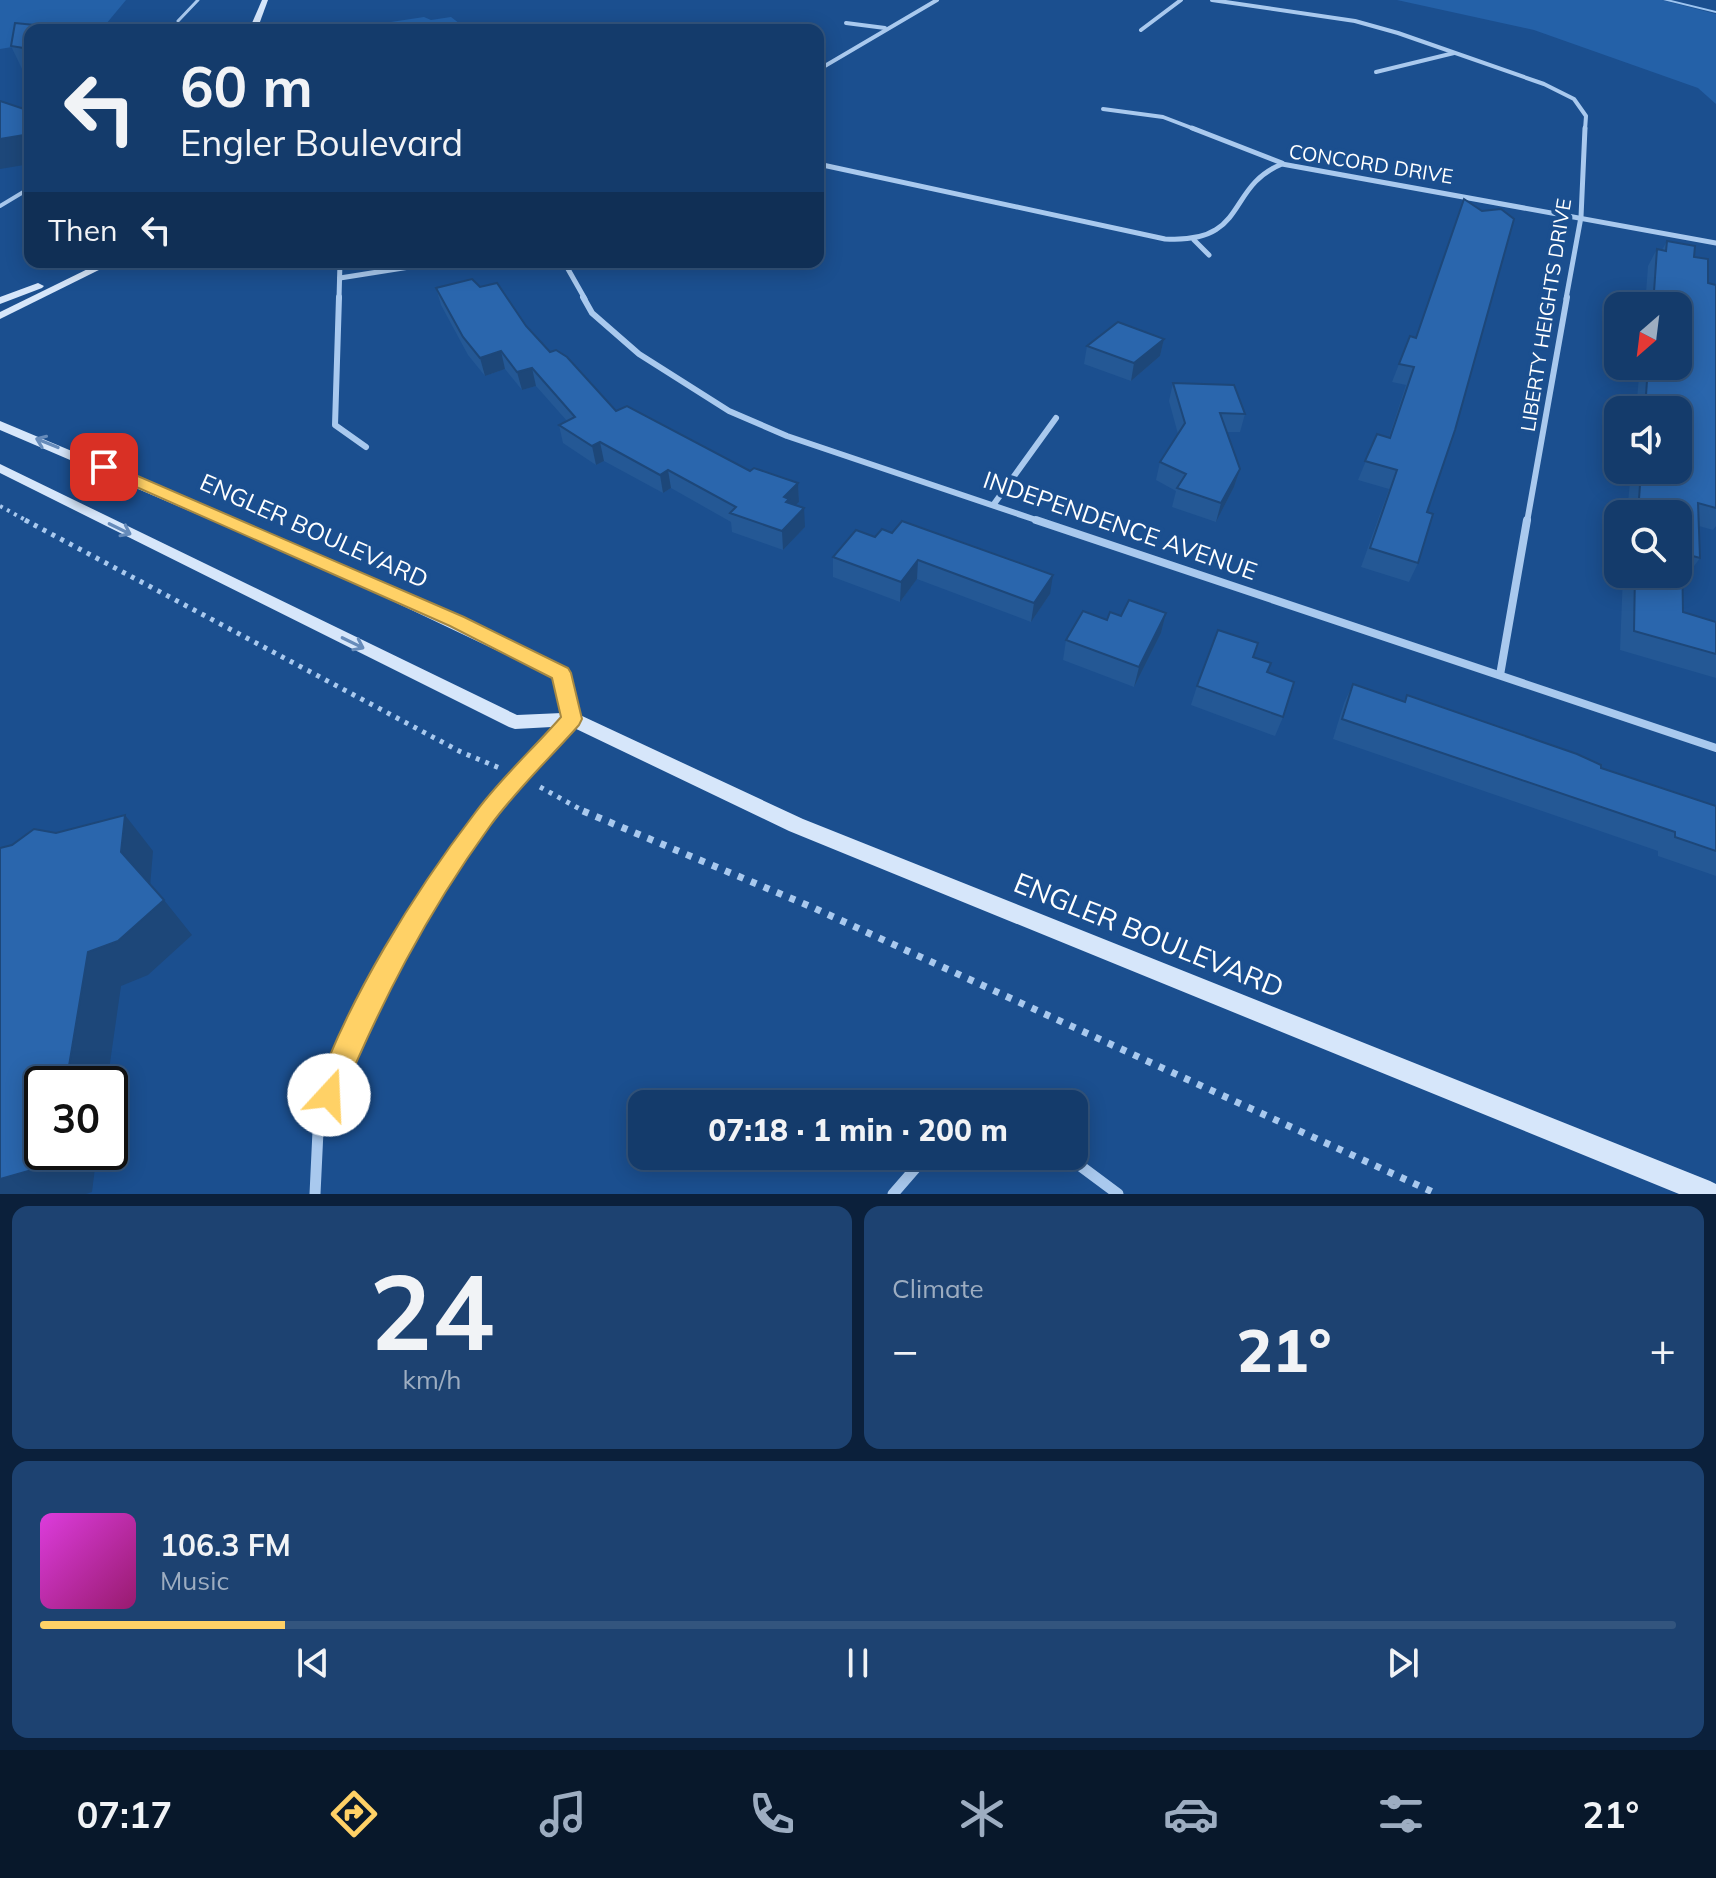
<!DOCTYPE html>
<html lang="en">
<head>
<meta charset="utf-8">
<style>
	:root { --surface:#143b6b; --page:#1d4271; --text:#f1f3f6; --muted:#9dadc1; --line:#33557e; --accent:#ffd166 }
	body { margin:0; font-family:Mulish,sans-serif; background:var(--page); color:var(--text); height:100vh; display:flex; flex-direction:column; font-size:30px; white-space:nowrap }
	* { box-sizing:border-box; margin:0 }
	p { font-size:26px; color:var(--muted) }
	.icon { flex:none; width:44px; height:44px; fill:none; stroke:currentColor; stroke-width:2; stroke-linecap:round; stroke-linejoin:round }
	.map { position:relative; height:1194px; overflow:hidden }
	.drawer { display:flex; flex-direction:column; gap:12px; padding:12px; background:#0b203b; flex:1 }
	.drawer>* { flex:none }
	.guide { position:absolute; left:24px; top:24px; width:800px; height:244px; border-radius:16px; box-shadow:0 4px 20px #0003,0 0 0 2px var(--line); background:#143b6b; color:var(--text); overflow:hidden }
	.needle { width:52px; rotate:208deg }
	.tools { position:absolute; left:1604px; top:292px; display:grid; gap:16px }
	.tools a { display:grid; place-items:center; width:88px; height:88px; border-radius:16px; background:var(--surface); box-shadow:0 4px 20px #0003,0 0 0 2px var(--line); font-size:40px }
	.speed { position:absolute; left:24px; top:1066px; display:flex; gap:16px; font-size:40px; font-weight:700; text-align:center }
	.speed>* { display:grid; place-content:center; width:104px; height:104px; border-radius:50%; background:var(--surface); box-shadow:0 4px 20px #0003,0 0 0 2px var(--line); line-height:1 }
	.speed .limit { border:4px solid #111; border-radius:12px; background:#fff; color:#111 }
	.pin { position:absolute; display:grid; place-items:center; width:68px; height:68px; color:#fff; margin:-34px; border-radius:16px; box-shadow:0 4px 12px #0006 }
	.me { position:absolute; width:88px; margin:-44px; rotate:20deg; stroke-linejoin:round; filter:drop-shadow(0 0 6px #0008) }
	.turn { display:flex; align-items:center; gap:28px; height:168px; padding:0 24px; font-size:36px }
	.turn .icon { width:104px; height:104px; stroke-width:2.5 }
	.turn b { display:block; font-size:56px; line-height:68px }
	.then { display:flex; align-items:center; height:76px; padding:0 24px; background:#0003; gap:16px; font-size:30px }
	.big { font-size:60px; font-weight:800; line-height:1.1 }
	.drawer .tile { flex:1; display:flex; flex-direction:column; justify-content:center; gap:12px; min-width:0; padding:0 28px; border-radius:16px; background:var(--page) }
	.drawer .dial { align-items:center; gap:0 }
	.dial b { font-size:104px; line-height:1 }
	.song { display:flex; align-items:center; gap:24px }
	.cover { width:96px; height:96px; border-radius:12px; background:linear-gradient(135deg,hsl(300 70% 55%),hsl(320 70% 35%)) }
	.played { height:8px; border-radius:4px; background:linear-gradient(90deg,var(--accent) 15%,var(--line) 15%) }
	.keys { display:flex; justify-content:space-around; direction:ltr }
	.heat { display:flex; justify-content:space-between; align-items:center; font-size:44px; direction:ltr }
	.drawer .tiles { flex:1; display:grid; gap:12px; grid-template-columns:1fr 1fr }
	.tile:last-child { grid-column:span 2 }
	.trip { position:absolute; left:628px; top:1090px; width:460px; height:80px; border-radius:16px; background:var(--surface); box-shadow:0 4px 20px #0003,0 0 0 2px var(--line); font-weight:800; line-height:80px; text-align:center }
	.tab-bar { display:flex; height:128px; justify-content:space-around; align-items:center; background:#08182b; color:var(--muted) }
	.tab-bar .icon { width:56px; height:56px }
	.tab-bar .on { color:var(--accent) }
	.tab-bar b { font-size:36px; color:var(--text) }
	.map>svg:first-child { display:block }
</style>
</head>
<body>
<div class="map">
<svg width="1716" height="1194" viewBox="0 0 1716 1194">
	<rect width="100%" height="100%" fill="#1b4f8f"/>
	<g fill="#2461a8">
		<polygon points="0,0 126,0 101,30 30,30 30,44 0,49"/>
		<polygon points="1397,0 1662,0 1716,14 1716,104 1698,88 1534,30"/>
		<polygon points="424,17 431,20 451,17 468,30 338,30"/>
	</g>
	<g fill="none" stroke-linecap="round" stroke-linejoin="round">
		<polygon fill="#9cc4f0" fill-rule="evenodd" points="1663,0 1671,0 1716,11 1716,13"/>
		<polyline stroke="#a9c9ee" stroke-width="4" stroke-dasharray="3 5" stroke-linecap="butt" points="0,506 29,522"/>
		<g stroke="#a9c9ee" stroke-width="5" stroke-dasharray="4 6" stroke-linecap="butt">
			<polyline points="25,520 461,752 502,769"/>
			<polyline points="540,787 587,813"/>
		</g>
		<polyline stroke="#a9c9ee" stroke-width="7" stroke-dasharray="6 8" stroke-linecap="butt" points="583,811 814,908 1437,1194"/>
		<polyline stroke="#a9c9ee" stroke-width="3" points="178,21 198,0"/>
		<polyline stroke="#a9c9ee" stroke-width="4" points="0,206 30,188"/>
		<g stroke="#a9c9ee" stroke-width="4">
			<polyline points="1212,0 1355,21 1398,33 1544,84 1574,99 1586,116 1585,130"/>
			<polyline points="846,23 885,28"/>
			<polyline points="1141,30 1181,0"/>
			<polyline points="818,70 937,0"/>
			<polyline points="1376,72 1454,53"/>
			<polyline points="1103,109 1163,117 1197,130"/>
		</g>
		<g stroke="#a9c9ee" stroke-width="5">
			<polyline points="1192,128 1282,163"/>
			<path d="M818,164L1165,239C1249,244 1225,187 1282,164L1716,243"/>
			<polyline points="1194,240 1209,255"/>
			<polyline points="564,262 585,299"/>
			<polyline points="340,278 441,262"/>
			<polyline points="339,299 340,262"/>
			<polyline points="1566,299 1581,217 1585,128"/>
		</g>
		<g stroke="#a9c9ee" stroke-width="6">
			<polyline points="339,297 335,425 366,447"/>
			<polyline points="583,297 592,313 639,354 729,411 787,436 1042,522"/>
			<polyline points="994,504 1056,418"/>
			<polyline points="1527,522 1567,297"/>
		</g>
		<g stroke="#a9c9ee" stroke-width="8">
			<polyline points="1036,520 1716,748"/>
			<polyline points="1500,675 1527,520"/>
			<polyline points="488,813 571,720"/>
		</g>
		<g stroke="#a9c9ee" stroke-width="11">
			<polyline points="1067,1156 1118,1194"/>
			<polyline points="315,1194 318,1131 338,1065 415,919 489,811"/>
			<polyline points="893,1194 920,1163 933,1156"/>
		</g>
		<g fill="#d6e6fa" fill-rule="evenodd">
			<polygon points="262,0 268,0 257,30 249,30"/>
			<polygon points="102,262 115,262 0,319 0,312"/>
			<polygon points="38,283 44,286 42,288 0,304 0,297"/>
			<polygon points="0,421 335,561 567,669 580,715 803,819 1710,1181 1716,1184 1716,1194 1679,1194 789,831 570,726 515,729 509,727 0,473 0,464 517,715 562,713 553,677 325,569 0,430"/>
		</g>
	</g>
	<g fill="#245895">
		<polygon points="30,30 30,72 23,71 11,46"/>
		<polygon points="1464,199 1427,512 1418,563 1409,582 1361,567 1389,489 1358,480 1377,434 1389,437 1406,385 1392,382 1410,336 1416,338"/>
		<polygon points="1667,241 1694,257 1716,508 1716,526 1713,530 1699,526 1700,558 1686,577 1683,576 1683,612 1716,622 1716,678 1620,650 1623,574 1678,574 1678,514 1627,514 1631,470 1678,470 1678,410 1636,410 1640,366 1678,366 1678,306 1645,306 1648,266 1657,249 1662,250"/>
		<polygon points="480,287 526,326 550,352 616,411 750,471 798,483 799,502 796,505 805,527 783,550 732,532 731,522 671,488 663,493 604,461 596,465 563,443 559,425 567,421 536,386 522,390 505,369 485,376 468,355 441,305 436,288"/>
		<polygon points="1164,339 1160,356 1131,381 1084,364 1087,346"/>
		<polygon points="1173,383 1245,414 1240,432 1227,432 1240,469 1234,487 1216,522 1172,507 1176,491 1156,480 1160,462 1178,434 1169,401"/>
		<polygon points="856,530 1050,594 1031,622 917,579 900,602 833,577 833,557"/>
		<polygon points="1166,613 1161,633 1134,687 1063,660 1066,640 1107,620 1121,616"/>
		<polygon points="1253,657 1267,672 1283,717 1275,736 1191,705 1197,686"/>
		<polygon points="1353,684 1404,701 1407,695 1601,768 1716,806 1716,876 1658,856 1658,851 1333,739 1344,703"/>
	</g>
	<g fill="#1d4779">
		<polygon points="30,134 30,164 0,169 0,139"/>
		<polygon points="1164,339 1160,356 1131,381 1134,363"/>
		<polygon points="501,351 505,369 485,376 480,358"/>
		<polygon points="532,368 536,386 522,390 517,372"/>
		<polygon points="600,442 604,461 596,465 592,446"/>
		<polygon points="1240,469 1234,487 1216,522 1221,503"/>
		<polygon points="668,470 671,488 663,493 660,475"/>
		<polygon points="798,483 799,502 790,511 784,497"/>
		<polygon points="804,508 805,527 783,550 782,531"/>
		<polygon points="918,560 917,579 900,602 901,582"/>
		<polygon points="1053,575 1050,594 1031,622 1034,603"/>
		<polygon points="1166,613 1161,633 1134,687 1139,667"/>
		<polygon points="125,815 153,851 150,887 121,852"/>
		<polygon points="164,900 192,935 148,975 121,986 107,1084 66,1084 88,952"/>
		<polygon points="55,1152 97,1152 92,1192 86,1194 0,1194 0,1179"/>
	</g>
	<g fill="#2a66ad" stroke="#1d4779" stroke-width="2">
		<polygon points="15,23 84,30 30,30 30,49 11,46"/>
		<polygon points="0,101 30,111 30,134 0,139"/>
		<polygon points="1464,199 1482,211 1501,209 1514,219 1455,430 1427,512 1433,514 1418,563 1370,548 1397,470 1365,461 1377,434 1390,438 1414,367 1399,364 1410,336 1416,338"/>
		<polygon points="1667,241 1695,246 1694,257 1708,259 1708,283 1716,285 1716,508 1698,503 1700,558 1682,553 1683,612 1716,622 1716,654 1634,631 1635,574 1678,574 1678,514 1638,514 1641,470 1678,470 1678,410 1645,410 1648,366 1678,366 1678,306 1653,306 1657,249 1666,251"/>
		<polygon points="472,279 480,287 497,283 526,326 550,352 556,350 567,357 616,411 627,406 750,471 754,468 798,483 784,497 789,499 786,502 804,508 782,531 730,513 736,507 668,470 660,475 600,442 592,446 559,425 575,417 532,368 517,372 501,351 480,358 463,337 436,288"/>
		<polygon points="1118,322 1164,339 1134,363 1087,346"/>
		<polygon points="1173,383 1234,385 1245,414 1220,413 1240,469 1221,503 1177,488 1186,474 1160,462 1185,423"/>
		<polygon points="902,521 1053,575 1034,603 918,560 901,582 833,557 856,530 875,537 882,529 892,533"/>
		<polygon points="1129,600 1166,613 1139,667 1066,640 1083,611 1107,620 1110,612 1121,616"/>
		<polygon points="1218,630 1258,643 1253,657 1271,663 1267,672 1294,682 1283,717 1197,686"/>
		<polygon points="1353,684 1405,702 1407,695 1577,754 1601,765 1601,768 1716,806 1716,851 1675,837 1675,832 1342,719"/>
		<polygon points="125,815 121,852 164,900 118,941 88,952 66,1084 42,1084 42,1152 55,1152 53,1164 0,1179 0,848 12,845 34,829 56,833"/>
	</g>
	<defs><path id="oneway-shaft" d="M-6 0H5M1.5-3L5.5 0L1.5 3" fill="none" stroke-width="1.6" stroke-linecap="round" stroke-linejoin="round" transform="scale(2)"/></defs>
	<g stroke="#668bba">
		<use href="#oneway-shaft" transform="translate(47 443) rotate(-158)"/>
		<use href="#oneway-shaft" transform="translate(120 529) rotate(26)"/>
		<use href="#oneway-shaft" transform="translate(353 643) rotate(26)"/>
	</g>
	<path fill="#ffd166" stroke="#a68842" stroke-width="2" d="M98,464H110L464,617L568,668L571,673L582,719L579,725C550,758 516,790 490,826C426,914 380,1004 338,1105L329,1109L319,1105L315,1095C346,1002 415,891 475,813C500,779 533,749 561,717L552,678L450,626L98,470Z"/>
	<g text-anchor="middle" stroke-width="8" stroke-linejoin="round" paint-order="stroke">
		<g font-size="20" fill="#fff" stroke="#1b4f8f">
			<text transform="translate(1371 164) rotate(9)" y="7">CONCORD DRIVE</text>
			<text transform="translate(1546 315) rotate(-81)" y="7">LIBERTY HEIGHTS DRIVE</text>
		</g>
		<g font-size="24" fill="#fff" stroke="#1b4f8f">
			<text transform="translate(1120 526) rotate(19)" y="8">INDEPENDENCE AVENUE</text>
			<text transform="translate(314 531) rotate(24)" y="8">ENGLER BOULEVARD</text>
		</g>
		<g font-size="28" fill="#fff" stroke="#1b4f8f">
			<text transform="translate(1149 935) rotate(22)" y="10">ENGLER BOULEVARD</text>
		</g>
	</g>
</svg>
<div class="tools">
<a><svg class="needle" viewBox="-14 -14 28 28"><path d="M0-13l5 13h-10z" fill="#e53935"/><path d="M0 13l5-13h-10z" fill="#9dadc1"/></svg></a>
<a><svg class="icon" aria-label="sound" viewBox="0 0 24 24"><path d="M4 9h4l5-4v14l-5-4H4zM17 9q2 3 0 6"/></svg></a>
<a><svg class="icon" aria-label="search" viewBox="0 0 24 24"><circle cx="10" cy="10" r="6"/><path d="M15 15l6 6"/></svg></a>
</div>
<div class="speed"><div class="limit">30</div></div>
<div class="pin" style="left:104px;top:467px;background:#d93025"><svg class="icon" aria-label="arrive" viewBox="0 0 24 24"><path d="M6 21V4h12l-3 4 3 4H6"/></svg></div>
<svg class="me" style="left:329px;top:1095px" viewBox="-20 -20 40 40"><circle r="19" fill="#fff"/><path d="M0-13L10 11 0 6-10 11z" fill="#ffd166"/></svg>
<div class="trip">07:18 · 1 min · 200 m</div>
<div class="guide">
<div class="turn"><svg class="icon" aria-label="left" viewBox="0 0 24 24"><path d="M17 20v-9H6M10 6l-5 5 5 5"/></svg><div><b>60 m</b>Engler Boulevard</div></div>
<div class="then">Then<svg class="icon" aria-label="left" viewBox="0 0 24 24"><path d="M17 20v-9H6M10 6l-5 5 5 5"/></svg></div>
</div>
</div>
<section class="drawer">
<div class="tiles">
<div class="tile dial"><b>24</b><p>km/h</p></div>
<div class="tile"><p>Climate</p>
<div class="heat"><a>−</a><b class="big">21°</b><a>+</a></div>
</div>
<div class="tile">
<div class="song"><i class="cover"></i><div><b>106.3 FM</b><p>Music</p></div></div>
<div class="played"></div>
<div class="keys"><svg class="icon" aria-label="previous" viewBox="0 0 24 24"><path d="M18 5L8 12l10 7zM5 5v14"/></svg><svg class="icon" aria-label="pause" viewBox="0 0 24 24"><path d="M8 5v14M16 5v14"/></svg><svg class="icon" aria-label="next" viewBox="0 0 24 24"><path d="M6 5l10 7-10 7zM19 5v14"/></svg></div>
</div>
</div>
</section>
<nav class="tab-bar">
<b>07:17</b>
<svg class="icon on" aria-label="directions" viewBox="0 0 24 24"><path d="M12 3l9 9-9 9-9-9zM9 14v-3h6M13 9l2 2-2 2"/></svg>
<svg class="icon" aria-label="music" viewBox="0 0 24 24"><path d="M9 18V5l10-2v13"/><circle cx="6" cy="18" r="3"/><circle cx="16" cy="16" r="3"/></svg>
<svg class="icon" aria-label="phone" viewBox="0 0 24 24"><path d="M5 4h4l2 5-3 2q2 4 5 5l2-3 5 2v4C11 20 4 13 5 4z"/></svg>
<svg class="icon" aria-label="climate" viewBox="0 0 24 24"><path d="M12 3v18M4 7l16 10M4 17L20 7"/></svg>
<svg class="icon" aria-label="car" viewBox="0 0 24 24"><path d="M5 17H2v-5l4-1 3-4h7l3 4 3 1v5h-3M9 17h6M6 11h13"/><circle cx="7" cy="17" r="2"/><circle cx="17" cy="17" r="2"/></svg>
<svg class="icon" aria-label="filters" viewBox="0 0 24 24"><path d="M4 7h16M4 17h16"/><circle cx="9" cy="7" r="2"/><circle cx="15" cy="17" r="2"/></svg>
<b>21°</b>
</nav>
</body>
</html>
